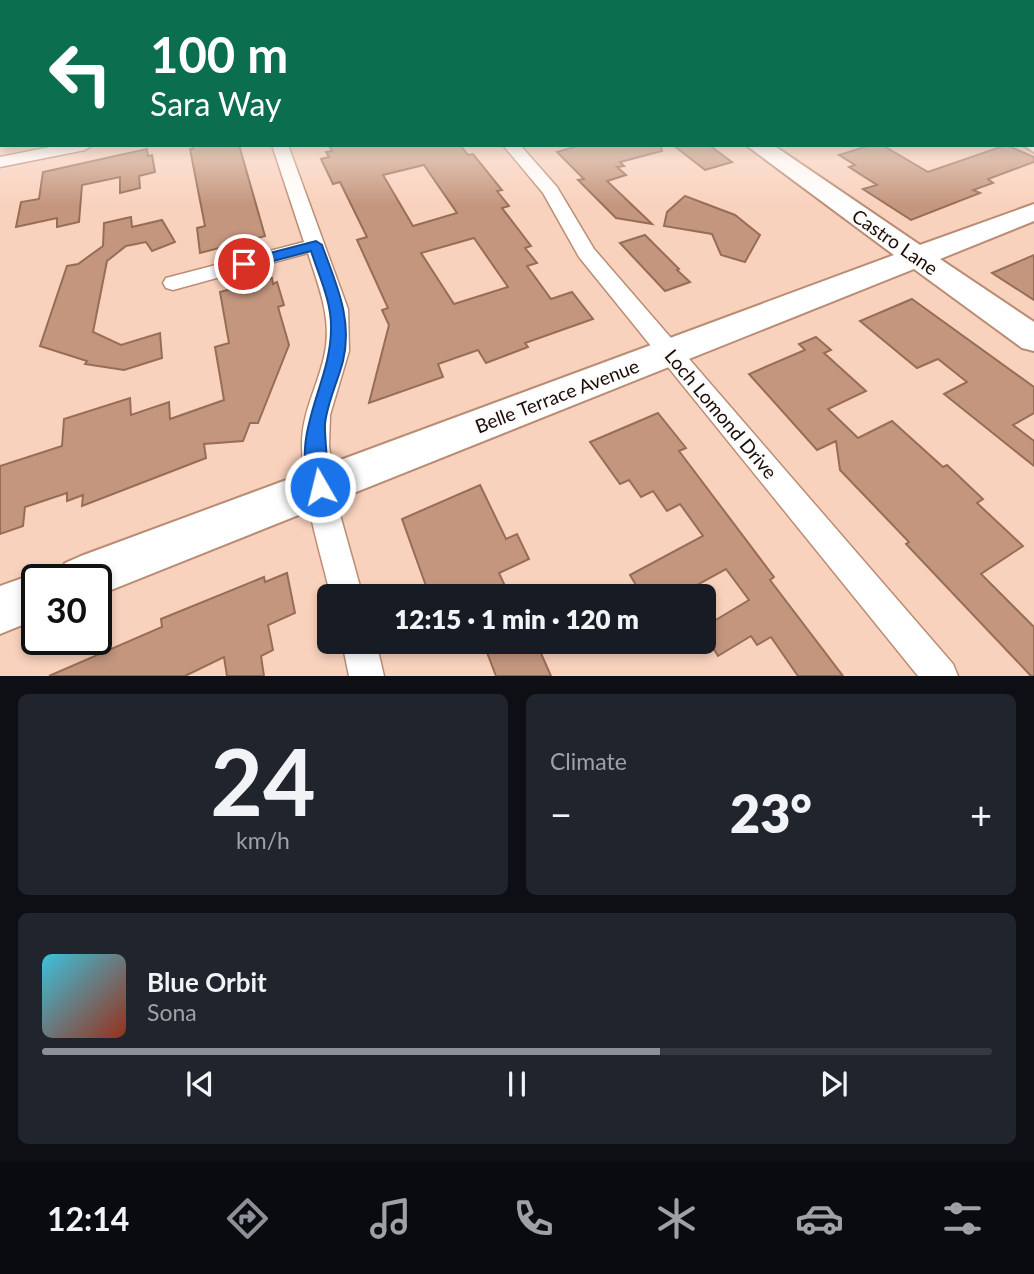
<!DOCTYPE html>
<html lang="en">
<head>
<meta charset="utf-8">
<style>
	:root { --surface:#171b24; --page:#20242c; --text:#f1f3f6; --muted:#9ea1a6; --line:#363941; --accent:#8c9099 }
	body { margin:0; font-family:Lato,sans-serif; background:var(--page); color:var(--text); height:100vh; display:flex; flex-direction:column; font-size:26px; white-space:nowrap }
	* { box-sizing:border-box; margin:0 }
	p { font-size:23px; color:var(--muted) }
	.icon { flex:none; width:38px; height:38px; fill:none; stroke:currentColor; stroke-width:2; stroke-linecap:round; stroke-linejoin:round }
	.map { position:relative; height:676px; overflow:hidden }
	.sheet { display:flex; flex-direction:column; gap:18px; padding:18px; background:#0d0f14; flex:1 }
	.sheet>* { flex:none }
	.top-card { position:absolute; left:0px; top:0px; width:1034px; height:147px; box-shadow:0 4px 10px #0003; background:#0b6e4f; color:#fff; overflow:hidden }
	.speed { position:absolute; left:21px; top:564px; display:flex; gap:14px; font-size:35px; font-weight:700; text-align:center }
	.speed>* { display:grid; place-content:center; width:91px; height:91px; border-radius:50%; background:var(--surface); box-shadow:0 4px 10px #0003; line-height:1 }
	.speed .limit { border:4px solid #111; border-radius:10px; background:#fff; color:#111 }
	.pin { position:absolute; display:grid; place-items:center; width:60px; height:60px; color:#fff; margin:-30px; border:4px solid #fff; border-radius:50%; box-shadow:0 2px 7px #0007 }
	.me { position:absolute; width:77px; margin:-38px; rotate:352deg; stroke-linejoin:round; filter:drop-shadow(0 0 5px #0008) }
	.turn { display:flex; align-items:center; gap:24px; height:147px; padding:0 35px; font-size:32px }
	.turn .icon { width:91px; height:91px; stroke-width:2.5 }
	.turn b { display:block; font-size:49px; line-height:60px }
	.big { font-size:52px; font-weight:800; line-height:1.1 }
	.sheet .tile { flex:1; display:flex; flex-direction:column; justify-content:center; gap:10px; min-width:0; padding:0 24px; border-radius:10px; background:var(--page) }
	.sheet .dial { align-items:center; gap:0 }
	.dial b { font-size:91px; line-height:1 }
	.song { display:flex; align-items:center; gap:21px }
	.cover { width:84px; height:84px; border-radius:10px; background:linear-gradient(135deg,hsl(190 70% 55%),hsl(10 70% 35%)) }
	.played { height:7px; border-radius:4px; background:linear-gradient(90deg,var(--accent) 65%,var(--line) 65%) }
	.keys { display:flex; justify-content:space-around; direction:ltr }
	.heat { display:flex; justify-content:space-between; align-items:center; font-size:38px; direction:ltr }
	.sheet .tiles { flex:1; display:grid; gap:18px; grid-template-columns:1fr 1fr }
	.tile:last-child { grid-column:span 2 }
	.trip { position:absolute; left:317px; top:584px; width:399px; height:70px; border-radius:10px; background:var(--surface); box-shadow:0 4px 10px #0003; font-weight:800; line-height:70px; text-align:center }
	.tab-bar { display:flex; height:112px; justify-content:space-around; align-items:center; background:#090b0e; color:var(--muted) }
	.tab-bar .icon { width:49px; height:49px }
	.tab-bar .on { color:var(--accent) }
	.tab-bar b { font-size:32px; color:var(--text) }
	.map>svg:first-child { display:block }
</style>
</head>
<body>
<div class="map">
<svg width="1034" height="676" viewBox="0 0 1034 676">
	<rect width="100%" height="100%" fill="#f9d2be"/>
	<g fill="#c4967e" stroke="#986d56" stroke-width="2" fill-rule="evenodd">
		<polygon points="192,145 239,145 265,236 200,253 197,228 205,226 190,149 193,149"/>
		<path d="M329,145H460L468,155L473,154L502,190L497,191L509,206L502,208L531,246L525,248L537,263L527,266L551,299L572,292L593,319L525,343L528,347L486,363L478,350L438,364L443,377L369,403L389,325L382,310L388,308L357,240L367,237L340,182L333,184L321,159L329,157L326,152L332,151ZM424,165L457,213L413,226L383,175ZM474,238L508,287L454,304L421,253Z"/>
		<polygon points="581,145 661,145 662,151 620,162 624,166 617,167 626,175 607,181 652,224 616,218 578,180 584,179 557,152"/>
		<polygon points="673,145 709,145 732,162 705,170"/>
		<polygon points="871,145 882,145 928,172 1006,145 1034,157 1034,162 988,179 993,183 973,190 980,193 911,220 863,189 877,185 849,167 855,165 839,155"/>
		<polygon points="147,149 148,156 152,155 155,172 139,176 140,188 120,193 120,177 82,185 79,222 57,227 57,218 16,227 21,202 39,199 43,172"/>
		<polygon points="685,196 735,215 760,235 745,262 721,255 712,234 664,226 667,212"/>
		<polygon points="131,217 132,227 162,220 175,242 152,251 146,242 126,246 107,261 93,332 121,345 160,333 162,358 124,370 85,364 87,361 40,346 67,266 78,264 103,246 104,223"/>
		<polygon points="645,235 679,269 677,270 690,282 665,291 620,243"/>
		<polygon points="1034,255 1034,300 992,273"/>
		<polygon points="272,278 273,284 277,282 284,305 278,307 289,345 258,423 250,423 243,441 204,444 206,458 82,506 83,495 67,501 67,493 25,507 23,526 0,534 0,466 62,446 64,419 130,398 131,415 169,402 170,419 224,400 215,347 229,343 220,292"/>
		<polygon points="912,299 1034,387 1034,413 1013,425 1034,441 1034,466 944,394 967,382 938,359 917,368 860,321"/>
		<polygon points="816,337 831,350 824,353 866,391 828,409 858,438 892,421 943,467 947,465 983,499 977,503 1023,546 981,574 1034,627 1034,676 1031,676 906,544 909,542 840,470 836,441 817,450 749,374 805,350 799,344"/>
		<polygon points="658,413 686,448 679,451 774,577 770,580 843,676 798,676 771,637 757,645 751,636 718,656 704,633 704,627 749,600 726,569 679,595 676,590 662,597 643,597 630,575 703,536 680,504 667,511 653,491 641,497 629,480 620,484 590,442"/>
		<polygon points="480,485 506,539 517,534 529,559 499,573 510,597 430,597 402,519"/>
		<polygon points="287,573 295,613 268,625 273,650 261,656 264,676 227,676 224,657 185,676 49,676 162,627 161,619 264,577 265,582"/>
		<polygon points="483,642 536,642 551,676 496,676"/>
	</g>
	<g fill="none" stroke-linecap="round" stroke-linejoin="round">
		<defs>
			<polygon id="lane" points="1023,145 1034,145 1034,152"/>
			<g id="street">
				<polygon points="60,145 93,145 85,150 0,167 0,157"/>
				<path d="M272,145H288L348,309L349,351L330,415L329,446L339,511L363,597H331C319,547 302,496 302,445C302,412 317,388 324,357C333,320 319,288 308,253L173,290L166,288L163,283L166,278L304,242Z"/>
				<polygon points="503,145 520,145 557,187 594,249 953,664 958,676 918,676 579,257 543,193"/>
				<polygon points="342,642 376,642 384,676 349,676"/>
			</g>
			<g id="secondary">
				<polygon points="746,145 773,145 920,245 1034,204 1034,221 940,259 1034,322 1034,351 1022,348 914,269 96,596 96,579 58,579 65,563 81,556 894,255"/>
				<polygon points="37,573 53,579 37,579 37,619 0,634 0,586"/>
			</g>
		</defs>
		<use href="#lane" stroke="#ba8c74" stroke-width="4"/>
		<use href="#street" stroke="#ba8c74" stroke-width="3"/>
		<use href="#secondary" stroke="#ba8c74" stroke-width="4"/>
		<use href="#lane" fill="#fff" fill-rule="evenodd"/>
		<use href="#street" fill="#fff" fill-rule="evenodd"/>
		<use href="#secondary" fill="#fff" fill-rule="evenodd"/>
	</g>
	<linearGradient id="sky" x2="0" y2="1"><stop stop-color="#69addb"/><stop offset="0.54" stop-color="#fcebe2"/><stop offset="1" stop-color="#fcebe2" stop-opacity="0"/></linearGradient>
	<rect width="1034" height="205" fill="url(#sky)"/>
	<path fill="#1a73e8" stroke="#114b97" stroke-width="2" d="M316,241L322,245C336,284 353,319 343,361C338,381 327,403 325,424C324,440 331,484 327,493L320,496L313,493C287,436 331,385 331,329C332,303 319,276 311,251L244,269L237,264L239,261Z"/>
	<g text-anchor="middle" stroke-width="5" stroke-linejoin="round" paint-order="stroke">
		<g font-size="19" fill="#1c0b04" stroke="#fcfcfc">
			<text transform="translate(895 242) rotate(35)" y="7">Castro Lane</text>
			<text transform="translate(557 396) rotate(-21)" y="7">Belle Terrace Avenue</text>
			<text transform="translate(721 414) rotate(50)" y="7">Loch Lomond Drive</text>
		</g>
	</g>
</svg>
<div class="speed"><div class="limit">30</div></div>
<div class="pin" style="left:244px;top:264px;background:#d93025"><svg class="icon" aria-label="arrive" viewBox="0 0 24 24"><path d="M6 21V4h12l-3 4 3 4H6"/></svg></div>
<svg class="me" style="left:320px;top:487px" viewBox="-20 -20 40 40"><circle r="17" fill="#1a73e8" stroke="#fff" stroke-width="3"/><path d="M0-11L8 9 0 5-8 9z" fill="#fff"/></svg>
<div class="trip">12:15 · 1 min · 120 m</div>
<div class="top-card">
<div class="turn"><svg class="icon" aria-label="left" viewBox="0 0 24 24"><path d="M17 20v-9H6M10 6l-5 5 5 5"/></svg><div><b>100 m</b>Sara Way</div></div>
</div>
</div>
<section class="sheet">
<div class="tiles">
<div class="tile dial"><b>24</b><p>km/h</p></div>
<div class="tile"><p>Climate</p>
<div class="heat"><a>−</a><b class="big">23°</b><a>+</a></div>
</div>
<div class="tile">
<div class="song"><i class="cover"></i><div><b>Blue Orbit</b><p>Sona</p></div></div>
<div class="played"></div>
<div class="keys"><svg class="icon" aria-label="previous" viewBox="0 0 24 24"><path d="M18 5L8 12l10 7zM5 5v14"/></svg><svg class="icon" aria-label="pause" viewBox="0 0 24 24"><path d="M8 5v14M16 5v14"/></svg><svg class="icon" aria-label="next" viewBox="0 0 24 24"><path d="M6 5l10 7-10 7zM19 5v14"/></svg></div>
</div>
</div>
</section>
<nav class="tab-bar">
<b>12:14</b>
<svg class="icon on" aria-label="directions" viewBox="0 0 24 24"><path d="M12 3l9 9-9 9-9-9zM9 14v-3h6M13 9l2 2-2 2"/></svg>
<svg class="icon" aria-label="music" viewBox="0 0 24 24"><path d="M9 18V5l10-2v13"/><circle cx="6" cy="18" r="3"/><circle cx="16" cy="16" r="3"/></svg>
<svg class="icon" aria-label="phone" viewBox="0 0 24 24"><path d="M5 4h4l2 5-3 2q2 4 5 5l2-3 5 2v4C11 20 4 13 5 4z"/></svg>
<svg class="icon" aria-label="climate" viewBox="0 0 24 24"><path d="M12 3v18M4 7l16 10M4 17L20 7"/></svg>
<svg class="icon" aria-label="car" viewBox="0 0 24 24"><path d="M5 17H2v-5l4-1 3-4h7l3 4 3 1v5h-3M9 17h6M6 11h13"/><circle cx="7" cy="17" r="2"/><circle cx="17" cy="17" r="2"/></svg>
<svg class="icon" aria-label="filters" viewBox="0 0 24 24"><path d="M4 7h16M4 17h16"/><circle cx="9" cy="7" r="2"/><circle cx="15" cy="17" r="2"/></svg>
</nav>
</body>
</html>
